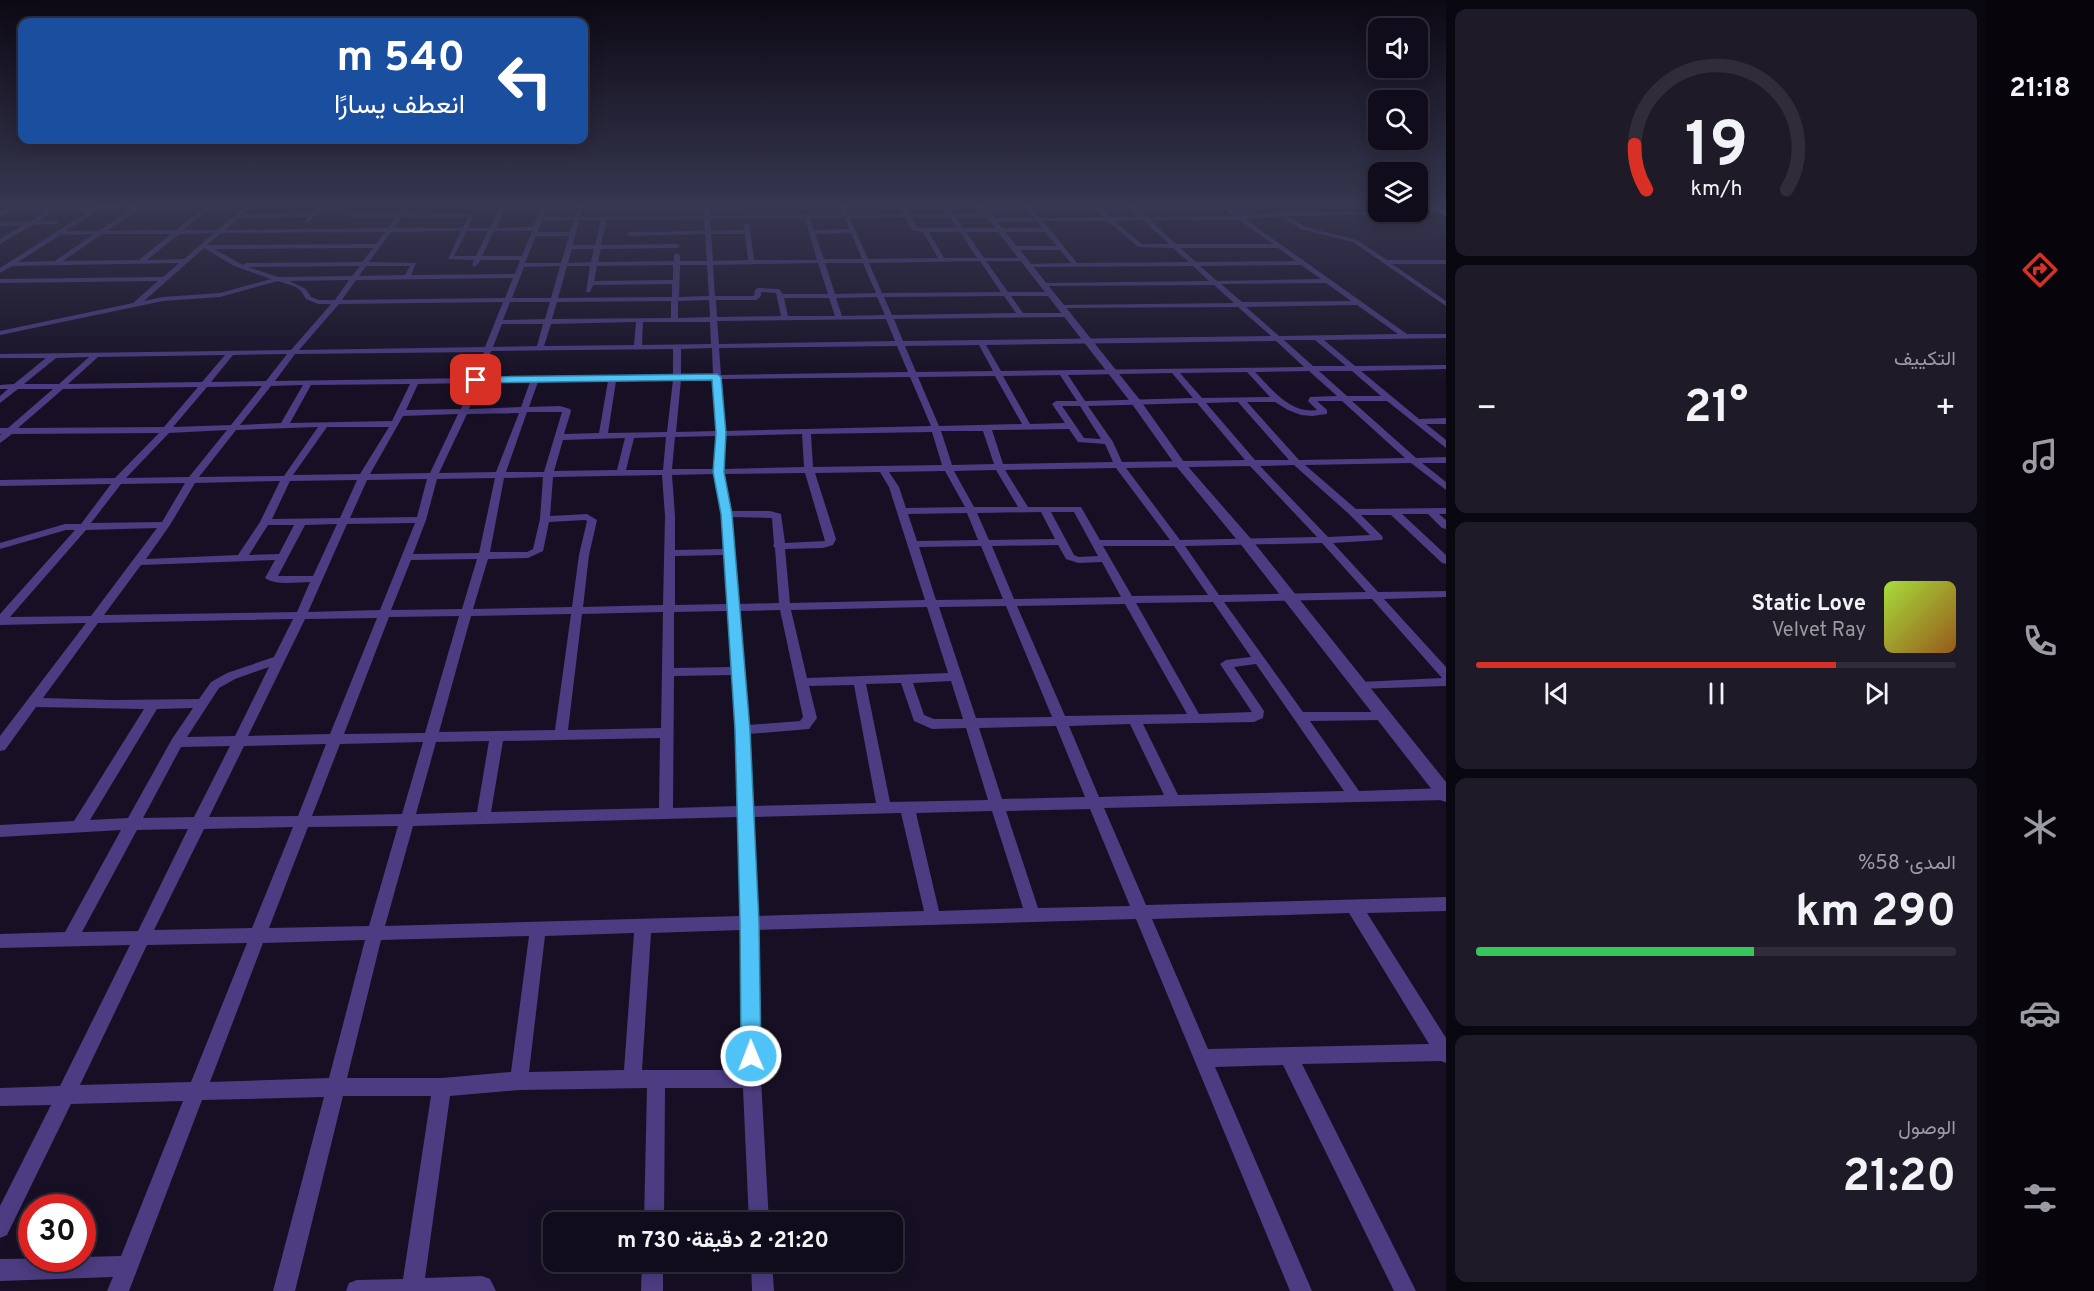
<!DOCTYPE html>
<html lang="ar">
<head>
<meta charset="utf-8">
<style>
	:root { --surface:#110c1b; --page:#1e1a28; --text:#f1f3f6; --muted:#9c9ba3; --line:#302c3a; --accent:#d93025 }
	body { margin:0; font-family:Overpass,Vazirmatn,sans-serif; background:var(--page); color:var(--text); direction:rtl; height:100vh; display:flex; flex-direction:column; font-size:22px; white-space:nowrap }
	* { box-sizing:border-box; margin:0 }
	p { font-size:20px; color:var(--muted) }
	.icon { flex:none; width:33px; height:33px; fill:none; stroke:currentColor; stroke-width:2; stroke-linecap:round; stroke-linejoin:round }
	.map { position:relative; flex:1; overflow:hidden; direction:ltr }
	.sheet { display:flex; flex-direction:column; gap:9px; padding:9px; background:#09070f; width:540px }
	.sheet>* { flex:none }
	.top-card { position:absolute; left:18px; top:18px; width:570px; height:126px; border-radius:12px; box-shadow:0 3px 15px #0003,0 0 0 2px var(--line); direction:rtl; background:#1a4fa0; color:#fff; overflow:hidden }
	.fabs { position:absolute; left:1368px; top:18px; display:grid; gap:12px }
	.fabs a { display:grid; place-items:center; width:60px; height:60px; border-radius:12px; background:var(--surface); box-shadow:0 3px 15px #0003,0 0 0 2px var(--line); font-size:30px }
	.speed { position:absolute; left:18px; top:1194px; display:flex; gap:12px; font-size:30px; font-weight:700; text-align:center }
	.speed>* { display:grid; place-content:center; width:78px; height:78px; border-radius:50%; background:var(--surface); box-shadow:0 3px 15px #0003,0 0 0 2px var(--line); line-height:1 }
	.speed .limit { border:9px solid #d22; background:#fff; color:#111 }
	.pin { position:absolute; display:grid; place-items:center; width:51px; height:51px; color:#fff; margin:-26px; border-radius:12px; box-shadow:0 3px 9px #0006 }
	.me { position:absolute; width:66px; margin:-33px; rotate:359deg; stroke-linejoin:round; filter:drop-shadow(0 0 4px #0008) }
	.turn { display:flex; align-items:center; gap:21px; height:126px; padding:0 24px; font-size:27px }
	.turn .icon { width:78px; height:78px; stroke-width:2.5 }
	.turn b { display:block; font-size:42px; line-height:51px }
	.big { font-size:45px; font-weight:700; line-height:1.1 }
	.sheet .widget { flex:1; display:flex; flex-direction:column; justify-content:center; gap:9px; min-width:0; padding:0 21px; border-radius:12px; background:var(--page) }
	.sheet .dial { align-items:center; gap:0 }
	.dial svg { height:156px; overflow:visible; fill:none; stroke:var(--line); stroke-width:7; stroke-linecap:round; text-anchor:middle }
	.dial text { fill:var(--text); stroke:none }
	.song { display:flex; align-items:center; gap:18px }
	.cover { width:72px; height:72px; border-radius:9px; background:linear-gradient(135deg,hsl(80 70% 55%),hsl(30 70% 35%)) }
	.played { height:6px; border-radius:3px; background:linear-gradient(90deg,var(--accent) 75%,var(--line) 75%) }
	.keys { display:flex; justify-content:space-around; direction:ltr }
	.heat { display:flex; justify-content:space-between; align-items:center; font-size:33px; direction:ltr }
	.charge { height:9px; border-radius:4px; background:linear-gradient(90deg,#34c759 58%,var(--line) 0) }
	.trip { position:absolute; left:543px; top:1212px; width:360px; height:60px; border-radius:12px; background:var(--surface); box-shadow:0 3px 15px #0003,0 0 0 2px var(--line); font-weight:700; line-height:60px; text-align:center; direction:rtl }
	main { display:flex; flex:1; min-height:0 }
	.tabs { display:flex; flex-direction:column; width:108px; justify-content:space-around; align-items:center; background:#07050b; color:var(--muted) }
	.tabs .icon { width:42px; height:42px }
	.tabs .current { color:var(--accent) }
	.tabs b { font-size:27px; color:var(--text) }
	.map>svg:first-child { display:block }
</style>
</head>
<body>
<main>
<nav class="tabs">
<b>21:18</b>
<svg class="icon current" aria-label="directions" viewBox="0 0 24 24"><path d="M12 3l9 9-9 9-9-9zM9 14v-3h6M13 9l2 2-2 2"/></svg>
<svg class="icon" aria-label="music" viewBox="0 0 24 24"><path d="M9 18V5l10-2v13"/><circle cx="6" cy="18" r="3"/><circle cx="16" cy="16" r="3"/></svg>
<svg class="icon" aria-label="phone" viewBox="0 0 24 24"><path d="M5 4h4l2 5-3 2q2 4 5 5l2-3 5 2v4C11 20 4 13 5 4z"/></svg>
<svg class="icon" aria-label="climate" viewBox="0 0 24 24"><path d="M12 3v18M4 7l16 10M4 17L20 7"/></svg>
<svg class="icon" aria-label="car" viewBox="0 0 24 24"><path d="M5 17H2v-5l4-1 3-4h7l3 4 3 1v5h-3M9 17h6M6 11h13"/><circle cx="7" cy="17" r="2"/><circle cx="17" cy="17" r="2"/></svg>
<svg class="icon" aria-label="filters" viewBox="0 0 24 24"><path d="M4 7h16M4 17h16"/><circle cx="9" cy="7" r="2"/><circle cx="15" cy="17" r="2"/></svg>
</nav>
<section class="sheet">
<div class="widget dial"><svg viewBox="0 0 100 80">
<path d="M14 69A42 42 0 1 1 86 69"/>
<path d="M14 69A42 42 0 0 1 8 46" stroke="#d93025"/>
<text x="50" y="56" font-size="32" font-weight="700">19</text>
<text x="50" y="72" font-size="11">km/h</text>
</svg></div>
<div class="widget"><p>التكييف</p>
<div class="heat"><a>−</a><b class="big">21°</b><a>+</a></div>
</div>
<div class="widget">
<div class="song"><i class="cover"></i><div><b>Static Love</b><p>Velvet Ray</p></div></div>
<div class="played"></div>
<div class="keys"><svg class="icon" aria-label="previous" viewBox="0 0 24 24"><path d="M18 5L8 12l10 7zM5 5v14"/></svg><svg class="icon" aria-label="pause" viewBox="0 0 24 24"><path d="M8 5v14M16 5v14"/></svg><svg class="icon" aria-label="next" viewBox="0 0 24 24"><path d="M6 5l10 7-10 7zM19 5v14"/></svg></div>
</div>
<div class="widget"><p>المدى · 58%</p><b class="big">290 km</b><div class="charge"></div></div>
<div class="widget"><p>الوصول</p><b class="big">21:20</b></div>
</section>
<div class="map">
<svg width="1446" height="1291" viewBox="0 0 1446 1291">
	<rect width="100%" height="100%" fill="#171024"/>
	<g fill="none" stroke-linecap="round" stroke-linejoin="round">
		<g fill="#4c3c82" fill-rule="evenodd">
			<path d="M97,205H180L142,207L107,231L176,230L207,205H214L183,230H218L246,205H253L243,214L312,213L320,205H326L308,223L305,221L309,217L239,218L225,230L388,228L396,217H346L343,215L346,213H399L405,205H411L405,213L474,214L468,228H490L501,205H507L496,228L533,227L542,205H548L543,217H575L578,205H584L580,217L704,216L703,205H709L710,216L843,215L839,205H845L849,215L903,214L898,205H904L909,214H947L941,205H947L953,214L988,213L991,215L988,217H955L963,228H1042L1037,221L992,222L989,220L992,218H1034L1023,205H1029L1040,218L1104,217L1090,205H1097L1111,217H1139L1126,205H1133L1146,217L1234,216L1219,205H1226L1241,216L1282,212H1407L1405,214L1288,216L1305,227L1357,240L1387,260H1446V264H1392L1446,301V306L1353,242L1301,229L1281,216L1245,219L1407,334H1446V338L1324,340L1355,366L1446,365V369L1361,371L1419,419L1446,418V424H1426L1446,440V448L1387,401H1352L1416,458L1446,457V463H1422L1446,482V490L1411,463L1305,465L1356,509L1446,508V514H1439L1446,520V529L1442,528L1428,514H1402L1446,555V564L1442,563L1391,515H1361L1382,536L1383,538L1382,540L1333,543L1378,592L1446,591V597L1384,599L1446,667V686L1356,689L1354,686L1356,683L1360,682L1442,678L1372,599L1224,602L1303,712H1387L1389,715L1387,718L1382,720L1310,721L1359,791L1446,788V800L1104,808L1146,905L1446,897V911L1367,913L1446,1038V1063L1441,1061L1302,1064L1416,1291H1394L1283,1065L1215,1067L1312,1291H1290L1136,919L757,930L761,1079L769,1222H749L743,1088H665L664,1222H644L647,1088L519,1090L450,1096L425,1278L482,1276L490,1279L496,1291H346L349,1283L357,1280L403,1279L431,1096H343L295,1291H273L324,1097L202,1100L129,1291H107L113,1277L0,1281V1259L82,1258V1257L121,1256L183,1101L71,1104L7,1235L0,1238V1206L51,1105L0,1106V1088L60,1086L130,945L0,948V934L65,932L121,830L0,837V825L74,821L144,709L36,707L5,750L0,751V736L86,623L0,625V614L75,530H66L0,549V543L65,524H81L111,484L0,486V480L115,478L159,433L12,434L0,443V435L2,434H0V428H8L53,389H18L0,403V396L8,389H0V385L14,384L46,358H0V354L291,350L331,304H318L306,299L301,291L296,287L278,281L220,297L163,301L0,335V331L133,303L158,281L0,283V279L163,277L179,263L12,266L0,273V268L89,211H55L37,222L57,221L59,224L32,225L0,244V239L23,225L0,226V222H29L47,211H13L0,216V212L12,207H94ZM134,207L99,231H65L101,208ZM402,217H468L463,228H394ZM905,217L912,230L923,232L938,258L868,259L850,218ZM911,217H950L957,228H918ZM805,218L817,260H754L749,223L744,224L745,230L711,231L710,219ZM810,218H845L849,229L814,230ZM704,219L705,231L629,232L626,234L629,236L705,234L707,261H680V255L677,253L674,255V261L598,262L601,249L677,248L680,246L677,244L601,245L607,220ZM574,220L570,232H537L542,221ZM579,220H601L595,245H573ZM1143,220L1169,244H1142L1114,221ZM1150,220H1239L1273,244H1176ZM1043,221H1108L1138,247L1173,248L1189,262L1077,263ZM461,231L448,259L474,260L472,265L475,267L481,260H520L515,274L411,275L416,263L369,262L391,232ZM467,231H488L476,256H454ZM494,231H532L522,256H482ZM385,232L376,244L207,245L221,233ZM929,232H960L977,258H944ZM966,232H1045L1057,246H1014L1011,248L1014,250H1060L1071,263L1026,264L1025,265L1028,267L1193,266L1209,281L1043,283L1041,284V286L1214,285L1234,303L1060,305L1056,307L1058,308L1238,307L1271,336L903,341L894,319L1067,317L1071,315L1067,313H1023L1011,296H1050L1053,294L1050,292H1008L986,261H1023L1026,259L1025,258H984ZM214,233L184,259L147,260L179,234ZM851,233L862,259H824L815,234ZM94,234L55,261L18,262L60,235ZM102,234H171L139,260L63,261ZM711,234H745L748,260L713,261ZM536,236H569L561,263H525ZM204,248L234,266L271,279L220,293L163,297L144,301ZM373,248L362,262L246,263L243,265L214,249ZM1180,248H1278L1296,261L1196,262ZM572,249H594L591,262L568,263ZM980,261L1001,292L882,293L869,263ZM818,263L828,294H783L779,289L758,288L755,290L754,296H715L713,265ZM825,263H863L876,293L835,294ZM673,265V280L594,281L597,266ZM680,265H707L709,296L679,297ZM1301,265L1321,279L1217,281L1200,266ZM360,266L352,276L278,277L248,267ZM366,266H410L405,275L359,276ZM560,266L551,298H512L524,267ZM567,266H590L586,292H590L593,285L672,284V297L558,298ZM513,278L505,298L342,300L356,280ZM349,280L335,300H319L311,297L306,289L289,281ZM1326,283L1351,301L1242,302L1221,284ZM761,292L776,293L781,316L717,317L716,300H756L761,296ZM1004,296L1016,313L892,315L884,297ZM877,297L885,315L842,316L836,298ZM784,298H829L835,316H788ZM709,300L710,317L678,318V301ZM671,301V318L552,319L557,302ZM503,302L485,347L299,350L339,304ZM510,302H550L545,319L503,320ZM1357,305L1398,334L1279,336L1246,307ZM886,319L895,341L719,344L717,321ZM636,322L634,345L544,346L551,324ZM643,322H710L711,344L642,345ZM502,324H543L537,346L493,347ZM1284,340H1315L1346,366H1313ZM1276,341L1304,367L1001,371L986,345ZM979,345L993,371L916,372L905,346ZM897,346L908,372L721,375L719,348ZM712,348L713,375H681V349ZM673,349V375L481,378L491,351ZM484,352L473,378L275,381L295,354ZM287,354L266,381L211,382L233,355ZM225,355L202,382L68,384L98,357ZM89,357L59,384H24L56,358ZM1309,371L1337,396L1310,397L1308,401L1317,410C1290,414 1272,389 1255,372ZM1319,371H1352L1381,396H1347ZM1247,372L1270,397L1202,398L1180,373ZM1172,373L1193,398L1085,401L1068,375ZM1060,375L1077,401H1056L1052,404L1065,423L1030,424L1003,376ZM995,376L1022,424L939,426L918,377ZM910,377L931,426L725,431L722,379ZM673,380L667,432L608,433L616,381ZM681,380H713L716,431L676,432ZM608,381L599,433L564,434L571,411L570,409L560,406L529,407L538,382ZM530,382L521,407L469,409L479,383ZM471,383L461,409L406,410L418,384ZM410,384L392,421L290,423L311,385ZM303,385L281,423L240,425L271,386ZM262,386L231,425L173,427L207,387ZM198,387L164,427L18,428L63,389ZM1317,401H1342L1405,458L1299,460L1247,402H1275L1288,410L1301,415L1312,416L1327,414V410ZM1238,402L1289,460H1255L1206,403ZM1197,403L1245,460L1122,462L1113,442L1088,406ZM1062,406H1080L1101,439L1084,438ZM527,412H562L544,472H506ZM519,413L496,472L439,473L467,414ZM458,414L430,473L370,474L403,416ZM318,427L284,476L199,477L236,430ZM327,427H389L360,474L293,475ZM1069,429L1078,442L1105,444L1113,462L1003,464L992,430ZM227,430L189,477L126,478L169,433ZM941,431H983L994,464L952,465ZM932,432L942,465L813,467L811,434ZM802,434L804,467L724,469L725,436ZM716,436L714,469H672L675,437ZM666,437L663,470H626L634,438ZM625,438L617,470L554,471L563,440ZM1294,465L1349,514L1370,535L1328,537L1260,466ZM1250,466L1317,537L1180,540L1126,468ZM1116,468L1170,540H1100L1081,507H1028L1005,470ZM996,470L1018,507H974L954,471ZM945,471L965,507L906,508L899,487L889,472ZM880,472L889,487L925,600L790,603L785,549L823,548L833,545L836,539L815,473ZM805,473L825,541L785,543L781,514L770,511H731L724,474ZM715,474L721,514L723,549L675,550V516L672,475ZM662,475L665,516L663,605L583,607L589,555L597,520L587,514L550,516L553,477ZM543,477L540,519L533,549L527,552H490L504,478ZM495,478L479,553L413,554L426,520L437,479ZM427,479L417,517L350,518L367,480ZM357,480L340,518L272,519L290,481ZM280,481L260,522L238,555L146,559L170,525L195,483ZM185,483L162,522L91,523L121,484ZM1041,512L1055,539L989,540L977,513ZM1051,512H1074L1098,556L1079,557L1074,555ZM967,513L978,540L917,541L908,514ZM731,517L772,518L774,544L773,546L775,548L779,603L738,604ZM585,520L587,521L579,555L572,607L473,609L488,559L528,558L543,551L549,522ZM415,523L380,610L308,612L347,524ZM337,524L313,576H278L305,525ZM268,525H294L279,554L249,555ZM157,528L91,616L10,617L86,530ZM1322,543L1366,592L1219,595L1185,546ZM1058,545L1066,559L1078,563L1102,562L1121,597L1014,599L992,546ZM981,546L1003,599L936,600L919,547ZM1103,546H1174L1208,595L1132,596ZM724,555L727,604L675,605V556ZM477,559L462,609L391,610L411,560ZM275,560L265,578C276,586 297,582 310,582L297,612L104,615L141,565ZM1213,602L1251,657L1226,660L1220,664L1252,712L1199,714L1136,603ZM1125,604L1187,714L1065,716L1017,606ZM1006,606L1052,717L976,718L939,607ZM927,607L948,673L807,678L791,610ZM780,610L803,717L800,721L748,725L739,611ZM727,611L731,667L674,668V612ZM663,612L661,728L568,730L582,614ZM571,614L555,730L439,732L471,616ZM459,616L425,733L344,734L389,617ZM377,618L330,734L248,736L305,619ZM293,619L274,657L227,673L211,682L199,699L113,700L43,698L98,623ZM1256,664L1344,791L1178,795L1143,724L1254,722L1263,718L1264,711L1234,667ZM269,667L235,736L187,737L219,688L235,679ZM732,675L738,806L673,808L674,676ZM951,681L963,719H934L924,715L913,683ZM901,683L914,721L932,729L966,728L988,800L890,802L866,684ZM854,685L876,803L752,806L749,734L809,729L817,718L809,686ZM193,708L172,739L128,818L90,820L157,709ZM1130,724L1164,795L1099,797L1069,726ZM1056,726L1085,797L1002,799L979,728ZM660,738L659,808L491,812L503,741ZM489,741L477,812L416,814L436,742ZM423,742L402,814L312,816L340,744ZM326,744L298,816L209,817L244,746ZM230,746L194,817L143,818L181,747ZM1090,809L1130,906L1038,908L1006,811ZM992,811L1023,908L939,911L916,813ZM901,813L924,911L757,916L752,817ZM738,817L741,916L385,926L413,826ZM398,826L369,926L269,928L308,827ZM293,827L252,928L154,930L204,829ZM188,829L138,931L82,932L137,830ZM1349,913L1429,1044L1208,1049L1152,919ZM741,930L743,1070H642L651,933ZM634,933L624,1070L529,1072L545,936ZM529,936L511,1072L442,1078H347L381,940ZM365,940L329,1078L210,1082L263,943ZM247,943L191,1082L80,1085L147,945Z"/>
			<polygon points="1418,209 1446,209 1446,213 1416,212"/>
			<polygon points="642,1262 663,1262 663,1291 641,1291"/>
			<polygon points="751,1262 772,1262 774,1291 752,1291"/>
		</g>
		<polygon fill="#4c3c82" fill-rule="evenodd" points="977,205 984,205 1140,400 1184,462 1252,540 1446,782 1446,802 1440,800 1242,546 1176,466 1132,404"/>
		<polygon fill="#8c6ffa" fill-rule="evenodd" points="1424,205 1433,205 1446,211 1446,216"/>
	</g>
	<linearGradient id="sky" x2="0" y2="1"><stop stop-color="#0d0914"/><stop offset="0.53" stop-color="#363750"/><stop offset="1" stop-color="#363750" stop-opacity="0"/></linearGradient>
	<rect width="1446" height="386" fill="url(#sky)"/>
	<polygon fill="#4fc3f7" stroke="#337fa1" stroke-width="1.5" points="717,374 721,377 726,433 724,472 732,514 750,730 759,922 761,1056 758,1063 751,1066 744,1063 741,1056 740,922 735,730 721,514 713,472 716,433 712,380 476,383 471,380 476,377"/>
</svg>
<div class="fabs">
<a><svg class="icon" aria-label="sound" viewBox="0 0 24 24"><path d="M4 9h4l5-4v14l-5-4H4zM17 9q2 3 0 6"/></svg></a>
<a><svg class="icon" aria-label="search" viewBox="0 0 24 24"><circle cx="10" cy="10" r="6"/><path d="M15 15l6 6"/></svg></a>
<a><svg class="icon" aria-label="layers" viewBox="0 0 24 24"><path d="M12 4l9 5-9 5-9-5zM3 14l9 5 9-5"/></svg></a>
</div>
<div class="speed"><div class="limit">30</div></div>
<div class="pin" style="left:476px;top:380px;background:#d93025"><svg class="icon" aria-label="arrive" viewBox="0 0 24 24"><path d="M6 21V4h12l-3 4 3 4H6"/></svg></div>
<svg class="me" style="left:751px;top:1056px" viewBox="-20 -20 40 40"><circle r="17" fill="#4fc3f7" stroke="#fff" stroke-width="3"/><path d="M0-11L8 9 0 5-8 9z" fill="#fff"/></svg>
<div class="trip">21:20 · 2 دقيقة · 730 m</div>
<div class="top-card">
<div class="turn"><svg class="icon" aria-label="left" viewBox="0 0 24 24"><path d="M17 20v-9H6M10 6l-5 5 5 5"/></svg><div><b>540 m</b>انعطف يسارًا</div></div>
</div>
</div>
</main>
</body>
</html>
